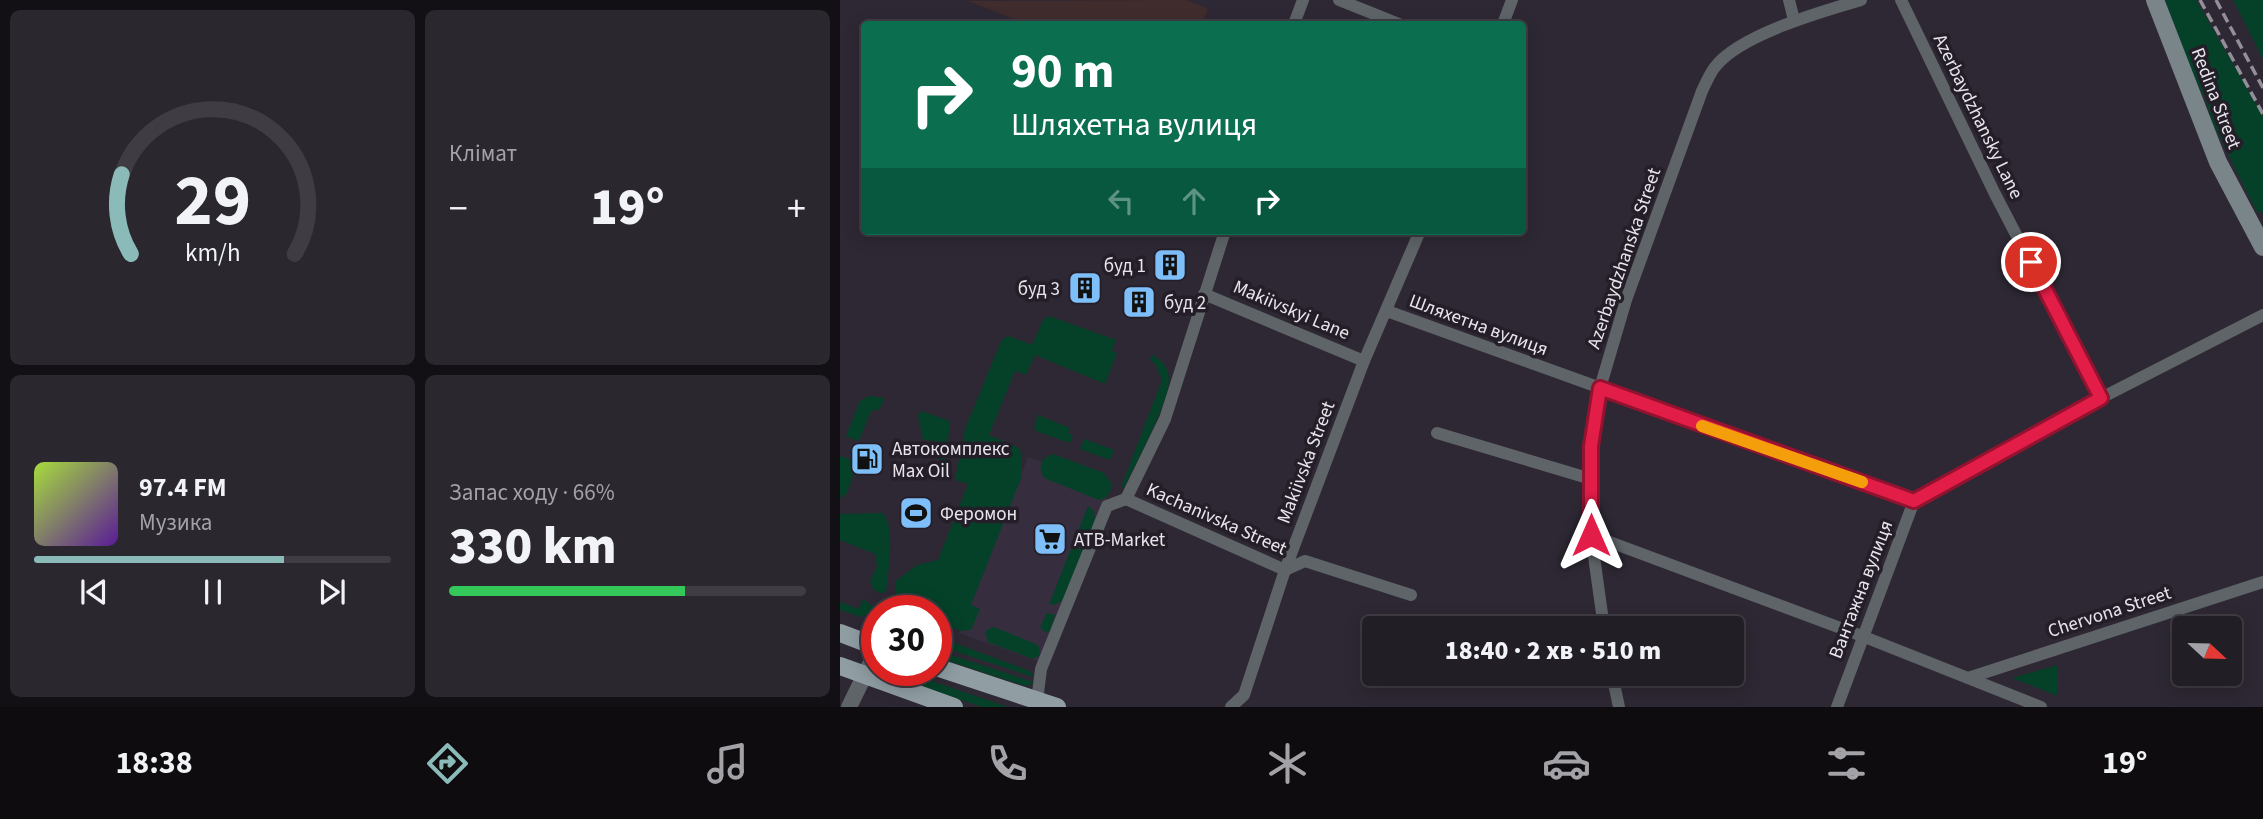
<!DOCTYPE html>
<html lang="uk">
<head>
<meta charset="utf-8">
<style>
	:root { --surface:#221e26; --page:#2a272e; --text:#f1f3f6; --muted:#a2a2a7; --line:#3f3c43; --accent:#8bbbb9 }
	body { margin:0; font-family:"Source Sans 3",sans-serif; background:var(--page); color:var(--text); height:100vh; display:flex; flex-direction:column; font-size:26px; white-space:nowrap }
	* { box-sizing:border-box; margin:0 }
	p { font-size:23px; color:var(--muted) }
	.icon { flex:none; width:38px; height:38px; fill:none; stroke:currentColor; stroke-width:2; stroke-linecap:round; stroke-linejoin:round }
	.map { position:relative; flex:1; overflow:hidden }
	.details { display:flex; flex-direction:column; gap:10px; padding:10px; background:#131015; width:840px }
	.details>* { flex:none }
	.guide { position:absolute; left:21px; top:21px; width:665px; height:214px; border-radius:7px; box-shadow:0 4px 18px #0003,0 0 0 2px var(--line); background:#0b6e4f; color:#fff; overflow:hidden }
	.needle { width:46px; rotate:112deg }
	.buttons { position:absolute; left:1332px; top:616px; display:grid; gap:14px }
	.buttons a { display:grid; place-items:center; width:70px; height:70px; border-radius:7px; background:var(--surface); box-shadow:0 4px 18px #0003,0 0 0 2px var(--line); font-size:35px }
	.speed { position:absolute; left:21px; top:595px; display:flex; gap:14px; font-size:35px; font-weight:700; text-align:center }
	.speed>* { display:grid; place-content:center; width:91px; height:91px; border-radius:50%; background:var(--surface); box-shadow:0 4px 18px #0003,0 0 0 2px var(--line); line-height:1 }
	.speed .limit { border:10px solid #d22; background:#fff; color:#111 }
	.pin { position:absolute; display:grid; place-items:center; width:60px; height:60px; color:#fff; margin:-30px; border:4px solid #fff; border-radius:50%; box-shadow:0 2px 7px #0007 }
	.me { position:absolute; width:77px; margin:-38px; rotate:0deg; stroke-linejoin:round; filter:drop-shadow(0 0 5px #0008) }
	.turn { display:flex; align-items:center; gap:24px; height:147px; padding:0 35px; font-size:32px }
	.turn .icon { width:91px; height:91px; stroke-width:2.5 }
	.turn b { display:block; font-size:49px; line-height:60px }
	.lanes { display:flex; align-items:center; height:66px; padding:0 35px; background:#0003; justify-content:center; gap:35px; direction:ltr }
	.lanes .off { opacity:.35 }
	.big { font-size:52px; font-weight:800; line-height:1.1 }
	.details .card { flex:1; display:flex; flex-direction:column; justify-content:center; gap:10px; min-width:0; padding:0 24px; border-radius:10px; background:var(--page) }
	.details .dial { align-items:center; gap:0 }
	.dial svg { height:182px; overflow:visible; fill:none; stroke:var(--line); stroke-width:7; stroke-linecap:round; text-anchor:middle }
	.dial text { fill:var(--text); stroke:none }
	.song { display:flex; align-items:center; gap:21px }
	.cover { width:84px; height:84px; border-radius:10px; background:linear-gradient(135deg,hsl(80 70% 55%),hsl(270 70% 35%)) }
	.played { height:7px; border-radius:4px; background:linear-gradient(90deg,var(--accent) 70%,var(--line) 70%) }
	.keys { display:flex; justify-content:space-around; direction:ltr }
	.heat { display:flex; justify-content:space-between; align-items:center; font-size:38px; direction:ltr }
	.charge { height:10px; border-radius:5px; background:linear-gradient(90deg,#34c759 66%,var(--line) 0) }
	.details .tiles { flex:1; display:grid; gap:10px; grid-template-columns:repeat(2,1fr) }
	.trip { position:absolute; left:522px; top:616px; width:382px; height:70px; border-radius:7px; background:var(--surface); box-shadow:0 4px 18px #0003,0 0 0 2px var(--line); font-weight:800; line-height:70px; text-align:center }
	.menu { display:flex; height:112px; justify-content:space-around; align-items:center; background:#0e0c0f; color:var(--muted) }
	.menu .icon { width:49px; height:49px }
	.menu .active { color:var(--accent) }
	.menu b { font-size:32px; color:var(--text) }
	main { display:flex; flex:1; min-height:0 }
	.map>svg:first-child { display:block }
</style>
</head>
<body>
<main>
<section class="details">
<div class="tiles">
<div class="card dial"><svg viewBox="0 0 100 80">
<path d="M14 69A42 42 0 1 1 86 69"/>
<path d="M14 69A42 42 0 0 1 10 34" stroke="#8bbbb9"/>
<text x="50" y="56" font-size="32" font-weight="700">29</text>
<text x="50" y="72" font-size="11">km/h</text>
</svg></div>
<div class="card"><p>Клімат</p>
<div class="heat"><a>−</a><b class="big">19°</b><a>+</a></div>
</div>
<div class="card">
<div class="song"><i class="cover"></i><div><b>97.4 FM</b><p>Музика</p></div></div>
<div class="played"></div>
<div class="keys"><svg class="icon" aria-label="previous" viewBox="0 0 24 24"><path d="M18 5L8 12l10 7zM5 5v14"/></svg><svg class="icon" aria-label="pause" viewBox="0 0 24 24"><path d="M8 5v14M16 5v14"/></svg><svg class="icon" aria-label="next" viewBox="0 0 24 24"><path d="M6 5l10 7-10 7zM19 5v14"/></svg></div>
</div>
<div class="card"><p>Запас ходу · 66%</p><b class="big">330 km</b><div class="charge"></div></div>
</div>
</section>
<div class="map">
<svg width="1423" height="707" viewBox="0 0 1423 707">
	<rect width="100%" height="100%" fill="#2d2833"/>
	<polygon fill="#362e3f" points="188,457 271,486 200,662 119,633"/>
	<polygon fill="#402c2d" points="346,0 368,9 362,24 187,24 128,1"/>
	<g fill="#054128">
		<polygon points="1325,0 1356,0 1423,116 1423,215 1421,211 1417,212 1373,124 1364,94 1362,94 1350,68"/>
		<polygon points="1393,0 1423,0 1423,59"/>
		<path d="M209,316L276,340L272,351L277,353L265,384L195,355L186,375L175,371L149,435L179,448L182,456V476L131,605L140,609L131,630L121,631L96,622V611C67,611 55,615 56,581L77,565L98,560L128,484L115,480L125,429L162,339L169,336L192,345L203,320Z"/>
		<path d="M312,355C322,360 330,368 329,381C328,405 295,464 284,488L281,487L322,380L315,364L310,360Z"/>
		<polygon points="29,396 44,398 40,409 31,411 19,441 6,436 20,401"/>
		<polygon points="81,411 110,421 106,461 96,458 96,441 83,440 78,416"/>
		<polygon points="198,415 230,428 228,433 233,436 230,443 196,431 194,427"/>
		<polygon points="244,439 274,450 270,460 240,449"/>
		<path d="M213,454L264,473L272,485C270,493 268,498 259,500L204,478C197,467 201,458 213,454Z"/>
		<polygon points="0,456 10,459 16,467 7,493 0,499"/>
		<polygon points="248,506 254,511 255,520 223,600 214,605 209,604"/>
		<path d="M43,513C56,529 48,571 46,592L41,593L34,590L30,582L37,566L35,554L0,540V514Z"/>
		<polygon points="23,599 37,609 21,617 0,610 0,602 19,609"/>
		<polygon points="207,613 215,615 210,631 206,633 200,627"/>
		<polygon points="154,627 196,644 200,648 199,656 193,659 148,642 145,633 148,629"/>
		<polygon points="96,636 187,670 192,673 193,677 96,645"/>
		<polygon points="96,650 193,682 192,684 186,686 96,657"/>
		<polygon points="1218,665 1218,696 1172,678"/>
		<polygon points="46,670 59,670 168,707 142,707 49,675"/>
	</g>
	<g fill="none" stroke-linecap="round" stroke-linejoin="round">
		<g stroke="#5e6468" stroke-width="12">
			<polyline points="499,0 559,24"/>
			<polyline points="949,0 954,20"/>
			<polyline points="1061,0 1155,194 1261,398"/>
			<polyline points="454,24 463,0"/>
			<polyline points="663,24 672,0"/>
			<polyline points="385,231 325,419 286,499 445,570 465,561 571,595"/>
			<polyline points="364,294 524,361"/>
			<polyline points="547,311 1074,501"/>
			<polyline points="597,433 751,479"/>
			<polyline points="751,535 1022,636 1201,707"/>
			<path d="M764,628L751,535V446L760,388L786,300L862,91C866,83 870,73 875,67C899,35 983,11 1021,0"/>
			<polyline points="772,674 779,707"/>
			<polyline points="1128,678 1423,582"/>
			<polyline points="197,701 201,669 267,506 286,499"/>
			<polyline points="391,707 404,695 445,570 524,361 580,231"/>
			<polyline points="997,707 1074,501 1261,398 1423,315"/>
		</g>
		<polyline stroke="#5e6468" stroke-width="16" points="9,707 37,650"/>
		<polyline stroke="#7a858a" stroke-width="18" points="1315,0 1378,162 1423,247"/>
		<g stroke="#909ea4" stroke-width="18">
			<polyline points="0,633 37,647"/>
			<polyline points="0,666 114,707"/>
			<polyline points="96,667 217,707"/>
		</g>
		<g stroke="#938f98" stroke-width="3.5" stroke-dasharray="10 5" stroke-linecap="butt">
			<polyline points="1360,0 1423,114"/>
			<polyline points="1376,0 1423,88"/>
		</g>
	</g>
	<g fill="none" stroke-linecap="round" stroke-linejoin="round">
		<defs>
			<polyline id="route" points="751,535 751,446 760,388 1074,501 1261,398 1191,262"/>
		</defs>
		<use href="#route" stroke="#92132f" stroke-width="18"/>
		<use href="#route" stroke="#e11d48" stroke-width="12"/>
		<polyline stroke="#f59e0b" stroke-width="12" points="862,426 1022,482"/>
	</g>
	<defs>
		<symbol id="building-square" viewBox="-11 -11 22 22"><rect x="-9" y="-9" width="18" height="18" rx="4" fill="#7ebef9" stroke="#241e29"/><path d="M-4-6H4V6H1V3H-1V6H-4ZM-2.5-4.3h1.7v1.8h-1.7ZM.8-4.3h1.7v1.8H.8ZM-2.5-1h1.7V.8h-1.7ZM.8-1h1.7V.8H.8Z" fill="#111"/></symbol>
		<symbol id="fuel-square" viewBox="-11 -11 22 22"><rect x="-9" y="-9" width="18" height="18" rx="4" fill="#7ebef9" stroke="#241e29"/><path d="M-5.5-6h7V0h2V4h1.3V-2.5L3-4.5l.8-.8L6-3V5H2.5V1h-1V6h-7ZM-4.2-4.7v3.2H.2V-4.7Z" fill="#111"/></symbol>
		<symbol id="stadium-square" viewBox="-11 -11 22 22"><rect x="-9" y="-9" width="18" height="18" rx="4" fill="#7ebef9" stroke="#241e29"/><path d="M0-5a6.5 5 0 1 0 0 10a6.5 5 0 1 0 0-10ZM-3.5-1.8h7v3.6h-7Z" fill="#111"/></symbol>
		<symbol id="supermarket-square" viewBox="-11 -11 22 22"><rect x="-9" y="-9" width="18" height="18" rx="4" fill="#7ebef9" stroke="#241e29"/><path d="M-6-5.5h2.5l.6 2H6L4.5 2H-2.5L-4.4-4H-6ZM-1.5 3.2a1.3 1.3 0 1 0 .1 0ZM3 3.2a1.3 1.3 0 1 0 .1 0Z" fill="#111"/></symbol>
	</defs>
	<g fill-rule="evenodd">
		<use href="#building-square" x="311" y="246" width="38" height="38"/>
		<use href="#building-square" x="226" y="269" width="38" height="38"/>
		<use href="#building-square" x="280" y="283" width="38" height="38"/>
		<use href="#fuel-square" x="8" y="440" width="38" height="38"/>
		<use href="#stadium-square" x="57" y="494" width="38" height="38"/>
		<use href="#supermarket-square" x="191" y="520" width="38" height="38"/>
	</g>
	<g text-anchor="middle" stroke-width="7" stroke-linejoin="round" paint-order="stroke">
		<g font-size="19" fill="#e8e5ec" stroke="#241e29">
			<text transform="translate(1377 98) rotate(69)" y="7">Redina Street</text>
			<text transform="translate(1139 116) rotate(64)" y="7">Azerbaydzhansky Lane</text>
			<text transform="translate(783 258) rotate(-71)" y="7">Azerbaydzhanska Street</text>
			<text transform="translate(452 309) rotate(23)" y="7">Makiivskyi Lane</text>
			<text transform="translate(639 324) rotate(20)" y="7">Шляхетна вулиця</text>
			<text transform="translate(465 462) rotate(-69)" y="7">Makiivska Street</text>
			<text transform="translate(377 518) rotate(24)" y="7">Kachanivska Street</text>
			<text transform="translate(1020 589) rotate(-69)" y="7">Вантажна вулиця</text>
			<text transform="translate(1269 611) rotate(-18)" y="7">Chervona Street</text>
		</g>
		<g font-size="19" fill="#e8e5ec" stroke="#241e29" text-anchor="start">
			<text x="306" y="272" text-anchor="end">буд 1</text>
			<text x="220" y="295" text-anchor="end">буд 3</text>
			<text x="324" y="309">буд 2</text>
			<text x="52" y="455">Автокомплекс<tspan x="52" dy="22">Max Oil</tspan></text>
			<text x="100" y="520">Феромон</text>
			<text x="234" y="546">ATB-Market</text>
		</g>
	</g>
</svg>
<div class="buttons">
<a><svg class="needle" viewBox="-14 -14 28 28"><path d="M0-13l5 13h-10z" fill="#e53935"/><path d="M0 13l5-13h-10z" fill="#a2a2a7"/></svg></a>
</div>
<div class="speed"><div class="limit">30</div></div>
<div class="pin" style="left:1191px;top:262px;background:#d93025"><svg class="icon" aria-label="arrive" viewBox="0 0 24 24"><path d="M6 21V4h12l-3 4 3 4H6"/></svg></div>
<svg class="me" style="left:751px;top:535px" viewBox="-20 -20 40 40"><path d="M0-17L14 15 0 8-14 15z" fill="#e11d48" stroke="#fff" stroke-width="4"/></svg>
<div class="trip">18:40 · 2 хв · 510 m</div>
<div class="guide">
<div class="turn"><svg class="icon" aria-label="right" viewBox="0 0 24 24"><path d="M7 20v-9h11M14 6l5 5-5 5"/></svg><div><b>90 m</b>Шляхетна вулиця</div></div>
<div class="lanes"><svg class="icon off" aria-label="left" viewBox="0 0 24 24"><path d="M17 20v-9H6M10 6l-5 5 5 5"/></svg><svg class="icon off" aria-label="ahead" viewBox="0 0 24 24"><path d="M12 20V5M6 11l6-6 6 6"/></svg><svg class="icon" aria-label="right" viewBox="0 0 24 24"><path d="M7 20v-9h11M14 6l5 5-5 5"/></svg></div>
</div>
</div>
</main>
<nav class="menu">
<b>18:38</b>
<svg class="icon active" aria-label="directions" viewBox="0 0 24 24"><path d="M12 3l9 9-9 9-9-9zM9 14v-3h6M13 9l2 2-2 2"/></svg>
<svg class="icon" aria-label="music" viewBox="0 0 24 24"><path d="M9 18V5l10-2v13"/><circle cx="6" cy="18" r="3"/><circle cx="16" cy="16" r="3"/></svg>
<svg class="icon" aria-label="phone" viewBox="0 0 24 24"><path d="M5 4h4l2 5-3 2q2 4 5 5l2-3 5 2v4C11 20 4 13 5 4z"/></svg>
<svg class="icon" aria-label="climate" viewBox="0 0 24 24"><path d="M12 3v18M4 7l16 10M4 17L20 7"/></svg>
<svg class="icon" aria-label="car" viewBox="0 0 24 24"><path d="M5 17H2v-5l4-1 3-4h7l3 4 3 1v5h-3M9 17h6M6 11h13"/><circle cx="7" cy="17" r="2"/><circle cx="17" cy="17" r="2"/></svg>
<svg class="icon" aria-label="filters" viewBox="0 0 24 24"><path d="M4 7h16M4 17h16"/><circle cx="9" cy="7" r="2"/><circle cx="15" cy="17" r="2"/></svg>
<b>19°</b>
</nav>
</body>
</html>
